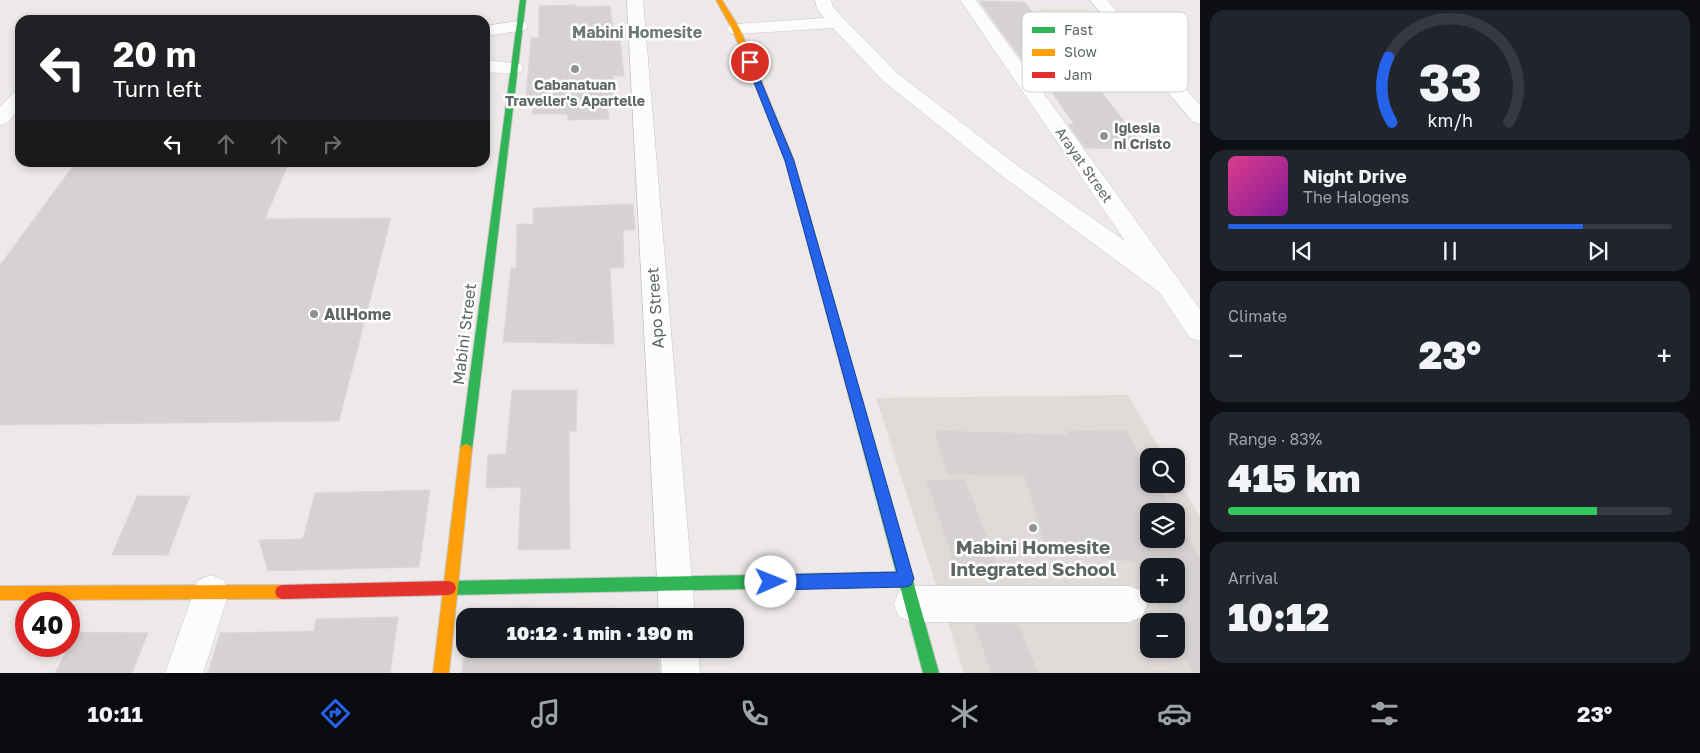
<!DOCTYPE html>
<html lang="en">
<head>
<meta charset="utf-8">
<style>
	:root { --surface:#171b24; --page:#20242c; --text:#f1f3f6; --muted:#9ea1a6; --line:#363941; --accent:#2563eb }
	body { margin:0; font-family:"Golos Text",sans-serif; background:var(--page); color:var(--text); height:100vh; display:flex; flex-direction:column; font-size:19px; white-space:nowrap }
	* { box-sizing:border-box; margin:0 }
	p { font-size:16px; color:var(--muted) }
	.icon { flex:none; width:28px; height:28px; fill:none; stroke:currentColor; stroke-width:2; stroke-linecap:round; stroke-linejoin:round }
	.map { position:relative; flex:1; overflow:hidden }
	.sheet { display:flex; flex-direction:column; gap:10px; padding:10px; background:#0d0f14; width:500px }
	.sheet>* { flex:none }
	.banner { position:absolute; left:15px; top:15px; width:475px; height:152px; border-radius:15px; box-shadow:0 2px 8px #0003; background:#202124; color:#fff; overflow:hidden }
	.fabs { position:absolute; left:1140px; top:448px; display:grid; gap:10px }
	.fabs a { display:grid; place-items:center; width:45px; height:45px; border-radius:10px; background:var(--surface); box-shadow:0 2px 8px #0003; font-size:25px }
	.speed { position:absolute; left:15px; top:592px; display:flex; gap:10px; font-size:25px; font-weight:700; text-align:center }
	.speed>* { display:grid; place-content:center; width:65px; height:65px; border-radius:50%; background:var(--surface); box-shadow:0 2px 8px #0003; line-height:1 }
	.speed .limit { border:8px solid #d22; background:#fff; color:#111 }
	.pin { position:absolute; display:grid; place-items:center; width:42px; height:42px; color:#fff; margin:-21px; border:2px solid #fff; border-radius:50%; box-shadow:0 1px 5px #0007 }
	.me { position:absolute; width:55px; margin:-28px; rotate:89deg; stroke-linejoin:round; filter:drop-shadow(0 0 4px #0008) }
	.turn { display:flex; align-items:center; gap:18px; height:105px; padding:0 15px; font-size:22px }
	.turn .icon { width:65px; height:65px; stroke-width:2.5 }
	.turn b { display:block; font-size:35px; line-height:42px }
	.lanes { display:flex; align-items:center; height:48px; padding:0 15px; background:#0003; justify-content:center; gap:25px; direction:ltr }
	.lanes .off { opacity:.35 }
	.big { font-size:38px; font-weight:800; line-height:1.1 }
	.sheet .tile { flex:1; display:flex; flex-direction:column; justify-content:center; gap:8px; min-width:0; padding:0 18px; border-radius:15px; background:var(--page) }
	.sheet .dial { align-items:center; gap:0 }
	.dial svg { height:130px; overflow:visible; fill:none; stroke:var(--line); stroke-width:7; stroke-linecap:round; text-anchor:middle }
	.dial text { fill:var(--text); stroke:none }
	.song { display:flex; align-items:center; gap:15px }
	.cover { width:60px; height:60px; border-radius:8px; background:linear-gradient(135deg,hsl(330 70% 55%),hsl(290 70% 35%)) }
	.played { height:5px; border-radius:2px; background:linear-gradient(90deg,var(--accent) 80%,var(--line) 80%) }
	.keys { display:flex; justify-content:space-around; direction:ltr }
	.heat { display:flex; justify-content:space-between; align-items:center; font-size:28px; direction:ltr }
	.charge { height:8px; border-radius:4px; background:linear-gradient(90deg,#34c759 83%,var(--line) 0) }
	.trip { position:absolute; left:456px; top:608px; width:288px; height:50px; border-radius:15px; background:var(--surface); box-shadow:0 2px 8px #0003; font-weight:800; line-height:50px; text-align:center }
	.menu { display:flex; height:80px; justify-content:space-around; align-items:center; background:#090b0e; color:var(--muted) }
	.menu .icon { width:35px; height:35px }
	.menu .current { color:var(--accent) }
	.menu b { font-size:22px; color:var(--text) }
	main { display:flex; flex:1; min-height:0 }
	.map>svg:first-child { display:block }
</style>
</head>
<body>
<main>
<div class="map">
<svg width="1200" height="673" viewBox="0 0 1200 673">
	<rect width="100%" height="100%" fill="#ede9e8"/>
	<path fill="#e0dad8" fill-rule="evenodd" d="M1128,395L1164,456H1149V484H1176V477L1200,517V673H964L876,398ZM1149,511H1176V539H1149ZM1149,566H1176V594H1149ZM1149,621H1176V649H1149Z"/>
	<polygon fill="#e0e6d5" points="1038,8 1090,10 1124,53 1067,51"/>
	<g fill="#d5d2d1" stroke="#dcd8d8">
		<polygon points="979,1 1025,2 1057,46 1094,88 1099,89 1146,149 1085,148 1068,124 1074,124 1032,64 1025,64"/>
		<polygon points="575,5 575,7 610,6 614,39 620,39 624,76 613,76 614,97 606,97 609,119 568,120 567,114 532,114 534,98 526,98 531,38 539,38 539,6"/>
		<polygon points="76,162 289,162 265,219 391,218 339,421 0,425 0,265"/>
		<polygon points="633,204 635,230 623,230 624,268 610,268 614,344 503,342 511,268 516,268 517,224 533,224 533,208"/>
		<polygon points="512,390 577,390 576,431 569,431 570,549 518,550 521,487 486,488 488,455 506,454"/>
		<polygon points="934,430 1069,435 1067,431 1125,430 1149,470 1149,484 1157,484 1173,511 1149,511 1149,539 1176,539 1176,517 1200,558 1200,673 1193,673 1176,641 1176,621 1166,621 1152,594 1176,594 1176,566 1149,566 1149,588 1135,562 1046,551 1025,477 947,474"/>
		<polygon points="965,479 999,569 956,570 926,480"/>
		<polygon points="430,490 419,567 268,571 259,540 303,539 315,493"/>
		<polygon points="137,496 190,496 168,555 112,555"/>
		<polygon points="521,607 657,609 657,616 467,616 468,608"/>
		<polygon points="398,617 390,673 208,673 220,633 314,631 316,619"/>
		<polygon points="974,624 1019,624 1038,673 991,673"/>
		<polygon points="73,632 148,633 132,673 55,673 69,646"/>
		<polygon points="465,638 465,649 658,649 660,673 462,673"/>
	</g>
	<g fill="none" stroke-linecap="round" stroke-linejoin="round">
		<defs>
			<g id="street">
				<polygon points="627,0 643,0 695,616 659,616"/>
				<polygon points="815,0 831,0 833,7 843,18 897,73 1018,166 1125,241 960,0 976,0 1200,309 1200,341 1190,338 1159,292 1002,176 883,81 833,28 736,34 730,33 727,29 730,25 736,24 824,18 817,8"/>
				<polygon points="1090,0 1107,0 1200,105 1200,124 1193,122"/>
				<polygon points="519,21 525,22 528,26 525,30 485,36 485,26"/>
				<polygon points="485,60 521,64 523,68 521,72 514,74 485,72"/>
				<polygon points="20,91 20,109 7,123 0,125 0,107 13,93"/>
				<polygon points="211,575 224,580 229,593 203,673 165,673 198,580"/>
				<polygon points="912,586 1129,586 1142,591 1147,604 1142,617 1129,622 912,622 899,617 894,604 899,591"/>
				<polygon points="660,649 698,649 700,673 662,673"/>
			</g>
			<g id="fast">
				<polygon points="520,0 526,0 472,450 471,454 466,456 461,454 460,450"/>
				<polygon points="855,392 859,393 861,397 939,673 923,673 900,586 449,595 444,593 442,588 444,583 449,581 896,572 849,397 851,393"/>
			</g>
			<g id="slow">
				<polygon points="716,0 722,0 740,29 793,158 792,160 786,160 785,158 732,29"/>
				<polygon points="466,444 471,446 472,450 449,673 433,673 460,450 461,446"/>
				<polygon points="282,585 287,587 289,592 287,597 282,599 0,600 0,586"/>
			</g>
			<g id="jam">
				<polygon points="789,155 793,158 861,397 859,401 855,402 851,401 849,397 785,158"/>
				<polygon points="449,581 454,583 456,588 454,593 449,595 282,599 277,597 275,592 277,587 282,585"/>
			</g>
		</defs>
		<use href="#street" stroke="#c7c7c6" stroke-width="1"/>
		<use href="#fast" stroke="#c7c7c7" stroke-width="2"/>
		<use href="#slow" stroke="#c7c7c7" stroke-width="2"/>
		<use href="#jam" stroke="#c7c7c7" stroke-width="2"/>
		<use href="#street" fill="#fcfcfc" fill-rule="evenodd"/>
		<use href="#fast" fill="#30b455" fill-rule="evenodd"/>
		<use href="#slow" fill="#ff9f0a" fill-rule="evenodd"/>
		<use href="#jam" fill="#e5322d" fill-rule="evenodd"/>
	</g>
	<polygon fill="#2563eb" stroke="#184099" points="747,60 753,62 794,161 914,579 911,585 906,587 771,590 766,587 764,582 766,577 771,575 897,572 785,161 746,62"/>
	<g fill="#8f9393" stroke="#fff" stroke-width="2">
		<circle cx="575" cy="69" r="5"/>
		<circle cx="1104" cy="136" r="5"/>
		<circle cx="314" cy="314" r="5"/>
		<circle cx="1033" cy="528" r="5"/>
	</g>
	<g text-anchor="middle" stroke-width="5" stroke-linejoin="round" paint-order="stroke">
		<g font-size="14" font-weight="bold" fill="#5d6565" stroke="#fff">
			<text x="575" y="90">Cabanatuan<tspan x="575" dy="16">Traveller's Apartelle</tspan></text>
			<text x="1114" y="133" text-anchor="start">Iglesia<tspan x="1114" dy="16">ni Cristo</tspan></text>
		</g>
		<g font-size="14" fill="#5d6565" stroke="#fff">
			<text transform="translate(1084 165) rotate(55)" y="5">Arayat Street</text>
		</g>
		<g font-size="16" font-weight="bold" fill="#6f7777" stroke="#fff">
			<text x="637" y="38">Mabini Homesite</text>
		</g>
		<g font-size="16" fill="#5d6565" stroke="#fff">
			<text transform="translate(655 308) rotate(-94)" y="6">Apo Street</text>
			<text transform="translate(464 334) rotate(-83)" y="6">Mabini Street</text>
		</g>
		<g font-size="16" font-weight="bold" fill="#5d6565" stroke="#fff" text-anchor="start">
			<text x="324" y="320">AllHome</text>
		</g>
		<g font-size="19" font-weight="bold" fill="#5d6565" stroke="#fff">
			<text x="1033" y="554">Mabini Homesite<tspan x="1033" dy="22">Integrated School</tspan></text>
		</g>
	</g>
	<rect x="1022" y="12" width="166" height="80" rx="8" fill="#fff" stroke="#ced1d1" stroke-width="1"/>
	<rect x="1032" y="27" width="23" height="6" fill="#30b455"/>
	<rect x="1032" y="49" width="23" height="7" fill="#ff9f0a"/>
	<rect x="1032" y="72" width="23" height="6" fill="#e5322d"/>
	<g font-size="14" fill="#5d6565">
		<text x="1064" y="35">Fast</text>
		<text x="1064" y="57">Slow</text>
		<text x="1064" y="80">Jam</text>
	</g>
</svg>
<div class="fabs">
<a><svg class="icon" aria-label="search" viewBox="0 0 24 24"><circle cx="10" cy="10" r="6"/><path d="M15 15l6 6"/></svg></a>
<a><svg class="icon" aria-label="layers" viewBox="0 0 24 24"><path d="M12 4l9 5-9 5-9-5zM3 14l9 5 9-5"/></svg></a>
<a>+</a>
<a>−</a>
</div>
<div class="speed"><div class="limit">40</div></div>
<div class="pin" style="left:750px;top:62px;background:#d93025"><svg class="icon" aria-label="arrive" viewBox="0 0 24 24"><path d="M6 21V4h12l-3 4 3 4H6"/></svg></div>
<svg class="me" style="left:771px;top:582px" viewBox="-20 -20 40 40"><circle r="19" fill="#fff"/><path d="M0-13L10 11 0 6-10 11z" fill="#2563eb"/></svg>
<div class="trip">10:12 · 1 min · 190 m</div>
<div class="banner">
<div class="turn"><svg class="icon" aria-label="left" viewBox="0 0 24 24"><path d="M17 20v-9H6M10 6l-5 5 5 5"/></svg><div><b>20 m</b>Turn left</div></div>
<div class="lanes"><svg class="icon" aria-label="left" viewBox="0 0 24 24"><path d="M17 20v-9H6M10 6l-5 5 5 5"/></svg><svg class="icon off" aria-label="ahead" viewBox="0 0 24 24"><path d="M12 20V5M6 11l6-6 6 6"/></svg><svg class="icon off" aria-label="ahead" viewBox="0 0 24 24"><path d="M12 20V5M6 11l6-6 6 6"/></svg><svg class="icon off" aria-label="right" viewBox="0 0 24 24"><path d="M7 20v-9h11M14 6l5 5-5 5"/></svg></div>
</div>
</div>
<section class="sheet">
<div class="tile dial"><svg viewBox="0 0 100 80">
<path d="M14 69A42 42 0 1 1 86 69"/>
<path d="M14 69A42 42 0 0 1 12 29" stroke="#2563eb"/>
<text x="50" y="56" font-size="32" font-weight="700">33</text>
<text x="50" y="72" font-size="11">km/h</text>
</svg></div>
<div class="tile">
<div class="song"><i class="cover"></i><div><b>Night Drive</b><p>The Halogens</p></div></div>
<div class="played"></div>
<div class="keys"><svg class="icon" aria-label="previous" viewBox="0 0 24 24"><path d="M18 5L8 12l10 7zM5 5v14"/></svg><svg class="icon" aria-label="pause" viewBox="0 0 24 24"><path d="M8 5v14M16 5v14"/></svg><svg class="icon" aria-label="next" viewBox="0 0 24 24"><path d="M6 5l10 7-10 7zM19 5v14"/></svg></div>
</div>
<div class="tile"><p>Climate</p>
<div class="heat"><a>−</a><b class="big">23°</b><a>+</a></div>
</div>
<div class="tile"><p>Range · 83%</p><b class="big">415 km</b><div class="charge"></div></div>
<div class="tile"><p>Arrival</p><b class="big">10:12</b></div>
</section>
</main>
<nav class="menu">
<b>10:11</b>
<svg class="icon current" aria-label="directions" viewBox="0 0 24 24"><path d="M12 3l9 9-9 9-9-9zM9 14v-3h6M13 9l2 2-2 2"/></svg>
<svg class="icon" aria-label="music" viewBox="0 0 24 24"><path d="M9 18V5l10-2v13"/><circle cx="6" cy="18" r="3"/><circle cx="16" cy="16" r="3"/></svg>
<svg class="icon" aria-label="phone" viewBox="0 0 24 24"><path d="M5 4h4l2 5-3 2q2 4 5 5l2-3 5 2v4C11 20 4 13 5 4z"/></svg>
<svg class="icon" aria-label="climate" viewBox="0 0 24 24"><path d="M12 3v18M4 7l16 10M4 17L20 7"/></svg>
<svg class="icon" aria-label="car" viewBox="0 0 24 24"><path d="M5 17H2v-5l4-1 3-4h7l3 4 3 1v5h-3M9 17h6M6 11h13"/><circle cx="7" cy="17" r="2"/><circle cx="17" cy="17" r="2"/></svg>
<svg class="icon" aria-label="filters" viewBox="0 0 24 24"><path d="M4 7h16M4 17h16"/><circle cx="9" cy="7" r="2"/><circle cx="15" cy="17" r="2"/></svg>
<b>23°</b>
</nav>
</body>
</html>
